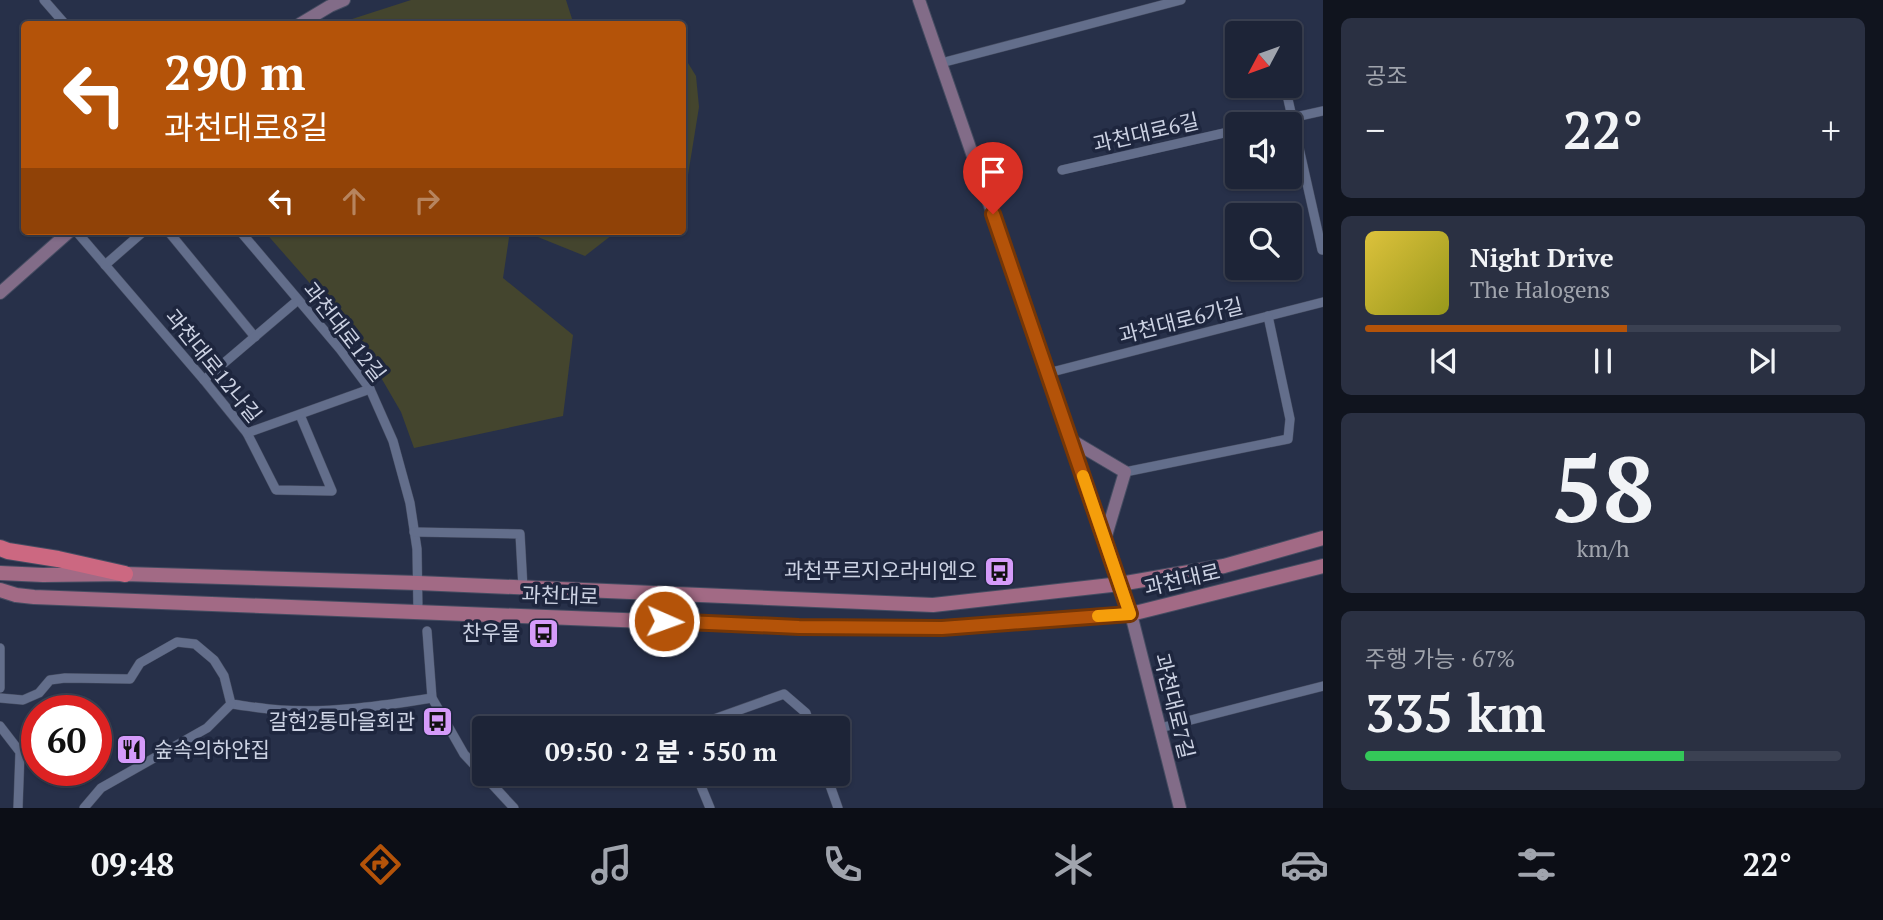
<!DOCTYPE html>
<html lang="ko">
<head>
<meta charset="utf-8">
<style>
	:root { --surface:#1d2437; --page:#2a3042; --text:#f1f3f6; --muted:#a0a4ad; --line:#3b4152; --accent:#b45309 }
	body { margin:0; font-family:"PT Serif","Noto Sans KR",serif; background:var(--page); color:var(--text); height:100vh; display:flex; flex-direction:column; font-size:26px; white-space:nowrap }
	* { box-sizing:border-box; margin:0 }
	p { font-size:23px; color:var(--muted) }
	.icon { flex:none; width:38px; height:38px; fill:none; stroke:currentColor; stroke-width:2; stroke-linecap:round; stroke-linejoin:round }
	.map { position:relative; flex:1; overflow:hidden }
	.drawer { display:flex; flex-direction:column; gap:18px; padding:18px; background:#10141e; width:560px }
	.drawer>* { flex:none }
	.hud { position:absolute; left:21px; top:21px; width:665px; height:214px; border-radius:7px; box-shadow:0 2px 5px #0004,0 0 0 2px var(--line); background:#b45309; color:#fff; overflow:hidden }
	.needle { width:46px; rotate:229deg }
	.buttons { position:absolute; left:1225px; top:21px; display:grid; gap:14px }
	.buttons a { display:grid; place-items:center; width:77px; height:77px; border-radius:7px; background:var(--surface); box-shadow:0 2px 5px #0004,0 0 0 2px var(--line); font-size:35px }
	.speed { position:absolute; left:21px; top:695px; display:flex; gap:14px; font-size:35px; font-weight:700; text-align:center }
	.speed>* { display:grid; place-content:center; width:91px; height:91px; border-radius:50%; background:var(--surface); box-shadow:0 2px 5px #0004,0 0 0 2px var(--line); line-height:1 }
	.speed .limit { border:10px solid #d22; background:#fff; color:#111 }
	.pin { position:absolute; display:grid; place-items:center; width:60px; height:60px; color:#fff; margin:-72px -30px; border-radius:50% 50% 50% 0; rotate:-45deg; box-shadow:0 0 7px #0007 }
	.pin .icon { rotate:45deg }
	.me { position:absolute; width:77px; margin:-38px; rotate:92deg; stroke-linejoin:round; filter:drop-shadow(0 0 5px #0008) }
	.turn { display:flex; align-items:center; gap:24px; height:147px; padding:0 28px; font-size:32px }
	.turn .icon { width:91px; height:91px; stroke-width:2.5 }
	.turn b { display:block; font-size:49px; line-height:60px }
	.lanes { display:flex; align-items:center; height:66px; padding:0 28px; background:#0003; justify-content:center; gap:35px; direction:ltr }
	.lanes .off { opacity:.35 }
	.big { font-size:52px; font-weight:800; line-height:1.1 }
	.drawer .tile { flex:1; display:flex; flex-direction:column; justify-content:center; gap:10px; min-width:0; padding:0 24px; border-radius:10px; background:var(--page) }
	.drawer .dial { align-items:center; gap:0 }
	.dial b { font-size:91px; line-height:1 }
	.song { display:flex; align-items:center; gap:21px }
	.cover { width:84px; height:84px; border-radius:10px; background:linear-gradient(135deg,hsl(50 70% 55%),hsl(60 70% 35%)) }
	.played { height:7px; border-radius:4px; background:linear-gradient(90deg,var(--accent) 55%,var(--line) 55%) }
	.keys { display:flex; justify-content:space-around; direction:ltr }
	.heat { display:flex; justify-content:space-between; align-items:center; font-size:38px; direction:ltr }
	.charge { height:10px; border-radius:5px; background:linear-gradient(90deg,#34c759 67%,var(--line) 0) }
	.trip { position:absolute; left:472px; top:716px; width:378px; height:70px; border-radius:7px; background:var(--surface); box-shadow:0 2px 5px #0004,0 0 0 2px var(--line); font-weight:800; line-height:70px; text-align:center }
	.dock { display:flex; height:112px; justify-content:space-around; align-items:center; background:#0c0e16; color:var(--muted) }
	.dock .icon { width:49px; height:49px }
	.dock .active { color:var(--accent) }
	.dock b { font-size:32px; color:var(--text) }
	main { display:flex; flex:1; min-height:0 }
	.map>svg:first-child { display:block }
</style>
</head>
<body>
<main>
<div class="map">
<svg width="1323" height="808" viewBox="0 0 1323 808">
	<rect width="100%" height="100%" fill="#273049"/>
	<g fill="#44452e">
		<polygon points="411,0 566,0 573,22 580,24 340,24 349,20"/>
		<polygon points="683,55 696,76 699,107 688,175 683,179"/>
		<polygon points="264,231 510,231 503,278 573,335 563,416 414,448 401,412 358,338"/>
		<polygon points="523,231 617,231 585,256"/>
	</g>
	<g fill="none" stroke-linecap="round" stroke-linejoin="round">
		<defs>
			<g id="street">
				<polyline points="44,0 65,24"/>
				<polyline points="941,63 1181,0"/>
				<polyline points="1285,86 1322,250"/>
				<polyline points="1264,124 1323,111"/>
				<polyline points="1062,170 1237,130"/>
				<polyline points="76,231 204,380 247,433 276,490 332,491 300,415"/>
				<polyline points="168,231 255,337"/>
				<polyline points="240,231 340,349 370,389 393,441 410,503 417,549 418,612"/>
				<polyline points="105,265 144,231"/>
				<polyline points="1048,373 1323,302"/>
				<polyline points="204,380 298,300"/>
				<polyline points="247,433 370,389"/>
				<polyline points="1125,472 1288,439 1290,419 1268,316"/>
				<polyline points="414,532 520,534 523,588"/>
				<polyline points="427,631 432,698 464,754 514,808"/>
				<polyline points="0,648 0,688"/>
				<path d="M0,698L23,700L39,693L50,680L65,678L130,679L140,663L177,642L195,644L214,660L224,676L231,704C247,706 264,709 280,710C331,713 382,706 432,698"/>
				<polyline points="0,726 20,752 18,808"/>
				<polyline points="689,728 784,694 806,713 811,728"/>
				<polyline points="1160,728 1323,686"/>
				<polyline points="696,774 710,808"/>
				<polyline points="826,774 838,808"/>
				<polyline points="84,808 101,788 207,728 231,704"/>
			</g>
			<g id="secondary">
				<polyline points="919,0 1131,614 1180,808"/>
				<polyline points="300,24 330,6 344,0"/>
				<polyline points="0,293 70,231"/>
				<polyline points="1071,440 1125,472 1105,539"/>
			</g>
			<g id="primary">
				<polyline points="0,573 43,575 125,574 418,583 933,605 1120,584 1224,566 1323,538"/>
				<polyline points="0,590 16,595 34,597 799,627 942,628 1131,614 1323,566"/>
			</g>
			<polyline id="highway" points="0,548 8,551 58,559 125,574"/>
		</defs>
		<use href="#street" stroke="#454c61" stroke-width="10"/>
		<use href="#secondary" stroke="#454c61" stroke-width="14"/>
		<use href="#primary" stroke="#454c61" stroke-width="16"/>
		<use href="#highway" stroke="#454c61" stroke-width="18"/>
		<use href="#street" stroke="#636e8b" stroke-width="9"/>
		<use href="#secondary" stroke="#826c88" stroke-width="12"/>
		<use href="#primary" stroke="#a26a85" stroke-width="14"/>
		<use href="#highway" stroke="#cc6881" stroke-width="16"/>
	</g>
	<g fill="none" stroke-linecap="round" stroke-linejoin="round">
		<defs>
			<polyline id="route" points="664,621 799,627 942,628 1130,614 993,214"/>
		</defs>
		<use href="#route" stroke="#753606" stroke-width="18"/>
		<use href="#route" stroke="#b45309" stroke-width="12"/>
		<polyline stroke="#f59e0b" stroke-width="12" points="1083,476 1130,614 1098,616"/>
	</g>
	<defs>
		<symbol id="bus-square" viewBox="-11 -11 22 22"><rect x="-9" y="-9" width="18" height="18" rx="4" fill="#d59bfa" stroke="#1e263e"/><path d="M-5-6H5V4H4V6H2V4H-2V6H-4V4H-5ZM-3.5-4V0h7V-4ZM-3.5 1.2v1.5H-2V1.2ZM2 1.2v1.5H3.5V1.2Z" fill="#111"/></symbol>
		<symbol id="restaurant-square" viewBox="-11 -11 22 22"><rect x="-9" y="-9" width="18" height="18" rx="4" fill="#d59bfa" stroke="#1e263e"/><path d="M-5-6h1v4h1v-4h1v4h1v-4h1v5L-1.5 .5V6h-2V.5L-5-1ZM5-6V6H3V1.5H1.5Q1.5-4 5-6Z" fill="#111"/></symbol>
	</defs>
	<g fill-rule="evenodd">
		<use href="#bus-square" x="982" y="554" width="35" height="35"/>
		<use href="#bus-square" x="526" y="616" width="35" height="35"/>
		<use href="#bus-square" x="420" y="704" width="35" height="35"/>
		<use href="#restaurant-square" x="114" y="732" width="35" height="35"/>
	</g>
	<g text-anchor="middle" stroke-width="7" stroke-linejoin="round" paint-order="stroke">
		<g font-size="21" fill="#ccd2e3" stroke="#1e263e">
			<text transform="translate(1146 133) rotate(-13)" y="7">과천대로6길</text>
			<text transform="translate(1181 321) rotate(-14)" y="7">과천대로6가길</text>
			<text transform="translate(344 332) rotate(52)" y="7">과천대로12길</text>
			<text transform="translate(213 366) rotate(51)" y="7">과천대로12나길</text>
			<text transform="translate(1182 580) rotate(-13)" y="7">과천대로</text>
			<text transform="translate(560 596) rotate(2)" y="7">과천대로</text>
			<text transform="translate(1174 706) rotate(76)" y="7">과천대로7길</text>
		</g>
		<g font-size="21" fill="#ccd2e3" stroke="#1e263e" text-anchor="end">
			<text x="977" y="578">과천푸르지오라비엔오</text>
			<text x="520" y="640">찬우물</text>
			<text x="415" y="729">갈현2통마을회관</text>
			<text x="154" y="757" text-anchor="start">숲속의하얀집</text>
		</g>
	</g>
</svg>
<div class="buttons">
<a><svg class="needle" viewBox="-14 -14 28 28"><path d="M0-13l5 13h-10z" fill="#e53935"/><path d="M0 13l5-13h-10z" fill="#a0a4ad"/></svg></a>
<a><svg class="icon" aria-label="sound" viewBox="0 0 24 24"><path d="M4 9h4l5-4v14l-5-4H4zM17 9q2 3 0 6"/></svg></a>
<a><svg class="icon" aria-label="search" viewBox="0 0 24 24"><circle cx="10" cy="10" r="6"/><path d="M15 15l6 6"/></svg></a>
</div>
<div class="speed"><div class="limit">60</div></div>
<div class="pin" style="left:993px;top:214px;background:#d93025"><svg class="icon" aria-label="arrive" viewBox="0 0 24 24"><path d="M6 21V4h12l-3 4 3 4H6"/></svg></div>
<svg class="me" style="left:664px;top:621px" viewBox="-20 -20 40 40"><circle r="17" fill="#b45309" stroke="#fff" stroke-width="3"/><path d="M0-11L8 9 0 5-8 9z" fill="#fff"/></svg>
<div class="trip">09:50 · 2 분 · 550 m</div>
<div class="hud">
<div class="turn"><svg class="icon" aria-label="left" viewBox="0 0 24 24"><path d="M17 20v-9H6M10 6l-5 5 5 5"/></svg><div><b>290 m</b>과천대로8길</div></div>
<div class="lanes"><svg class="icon" aria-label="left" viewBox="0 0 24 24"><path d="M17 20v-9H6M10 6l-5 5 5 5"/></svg><svg class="icon off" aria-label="ahead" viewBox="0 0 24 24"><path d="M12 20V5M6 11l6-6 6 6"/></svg><svg class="icon off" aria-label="right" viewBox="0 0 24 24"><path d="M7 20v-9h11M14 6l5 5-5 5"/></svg></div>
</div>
</div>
<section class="drawer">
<div class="tile"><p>공조</p>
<div class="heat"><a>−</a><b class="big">22°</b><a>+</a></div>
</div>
<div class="tile">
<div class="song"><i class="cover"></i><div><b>Night Drive</b><p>The Halogens</p></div></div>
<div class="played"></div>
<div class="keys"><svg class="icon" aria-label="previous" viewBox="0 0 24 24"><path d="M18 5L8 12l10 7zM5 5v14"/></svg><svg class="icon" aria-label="pause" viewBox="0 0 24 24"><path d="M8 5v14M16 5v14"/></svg><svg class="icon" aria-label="next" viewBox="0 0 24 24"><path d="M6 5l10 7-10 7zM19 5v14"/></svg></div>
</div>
<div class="tile dial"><b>58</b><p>km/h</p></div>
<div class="tile"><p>주행 가능 · 67%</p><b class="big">335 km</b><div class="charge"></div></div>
</section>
</main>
<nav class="dock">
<b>09:48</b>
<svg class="icon active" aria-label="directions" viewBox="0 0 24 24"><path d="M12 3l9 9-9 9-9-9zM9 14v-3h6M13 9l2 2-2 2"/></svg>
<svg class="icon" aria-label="music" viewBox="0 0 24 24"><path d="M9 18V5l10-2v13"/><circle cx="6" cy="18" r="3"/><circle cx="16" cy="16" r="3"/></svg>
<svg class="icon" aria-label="phone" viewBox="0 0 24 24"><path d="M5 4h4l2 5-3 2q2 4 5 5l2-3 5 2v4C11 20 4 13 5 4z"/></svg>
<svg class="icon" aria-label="climate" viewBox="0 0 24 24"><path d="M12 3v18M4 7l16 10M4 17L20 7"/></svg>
<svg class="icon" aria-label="car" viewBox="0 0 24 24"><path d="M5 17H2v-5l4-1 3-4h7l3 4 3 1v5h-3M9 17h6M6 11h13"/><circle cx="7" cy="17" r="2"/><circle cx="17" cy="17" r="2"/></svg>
<svg class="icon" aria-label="filters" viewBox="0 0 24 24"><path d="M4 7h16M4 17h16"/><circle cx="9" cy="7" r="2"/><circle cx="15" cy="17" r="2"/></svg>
<b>22°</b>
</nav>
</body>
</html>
